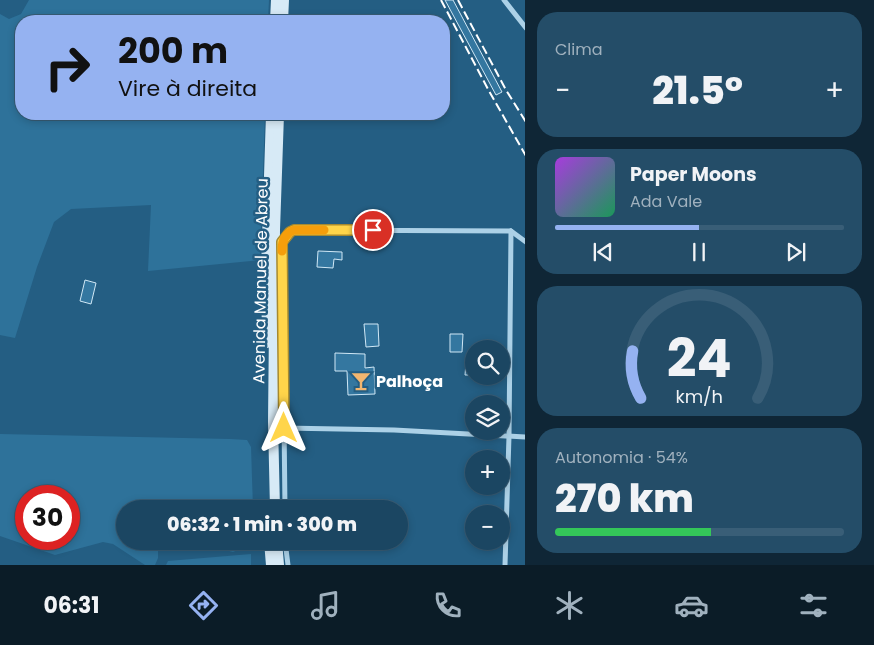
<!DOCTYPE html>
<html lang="pt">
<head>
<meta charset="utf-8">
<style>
	:root { --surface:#1b4662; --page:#244d68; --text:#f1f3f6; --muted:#a0b1be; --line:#395e77; --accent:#95b2f1 }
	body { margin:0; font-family:Poppins,sans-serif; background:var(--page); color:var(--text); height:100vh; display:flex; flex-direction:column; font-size:19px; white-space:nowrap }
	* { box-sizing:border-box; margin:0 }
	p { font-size:16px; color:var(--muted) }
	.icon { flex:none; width:28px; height:28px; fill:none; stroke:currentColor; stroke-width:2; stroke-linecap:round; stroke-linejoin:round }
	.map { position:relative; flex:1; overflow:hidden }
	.details { display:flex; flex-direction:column; gap:12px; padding:12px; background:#0f2636; width:349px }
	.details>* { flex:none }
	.banner { position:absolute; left:15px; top:15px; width:435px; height:105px; border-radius:20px; box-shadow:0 2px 8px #0003,0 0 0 1px var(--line); background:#95b2f1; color:#111; overflow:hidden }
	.controls { position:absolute; left:465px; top:340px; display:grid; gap:10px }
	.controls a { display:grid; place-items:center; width:45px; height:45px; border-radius:50%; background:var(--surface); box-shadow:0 2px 8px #0003,0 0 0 1px var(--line); font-size:25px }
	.speed { position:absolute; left:15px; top:485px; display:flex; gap:10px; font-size:25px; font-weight:700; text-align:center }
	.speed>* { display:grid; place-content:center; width:65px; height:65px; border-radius:50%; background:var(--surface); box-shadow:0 2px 8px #0003,0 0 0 1px var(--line); line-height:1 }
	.speed .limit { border:8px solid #d22; background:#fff; color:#111 }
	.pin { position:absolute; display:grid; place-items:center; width:42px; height:42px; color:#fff; margin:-21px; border:2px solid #fff; border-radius:50%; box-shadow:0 1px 5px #0007 }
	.me { position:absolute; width:55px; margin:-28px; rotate:0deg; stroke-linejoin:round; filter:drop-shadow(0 0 4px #0008) }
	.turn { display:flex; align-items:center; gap:18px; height:105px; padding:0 20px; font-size:22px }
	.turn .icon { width:65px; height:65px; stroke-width:2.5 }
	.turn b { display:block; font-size:35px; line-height:42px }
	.big { font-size:38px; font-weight:800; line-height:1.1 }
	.details .widget { flex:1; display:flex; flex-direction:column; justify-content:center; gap:8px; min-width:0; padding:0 18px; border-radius:20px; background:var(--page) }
	.details .dial { align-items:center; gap:0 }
	.dial svg { height:130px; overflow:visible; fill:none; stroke:var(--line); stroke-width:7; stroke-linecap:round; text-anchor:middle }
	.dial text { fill:var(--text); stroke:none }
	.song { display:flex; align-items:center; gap:15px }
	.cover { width:60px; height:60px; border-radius:8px; background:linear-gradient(135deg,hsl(280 70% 55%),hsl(150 70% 35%)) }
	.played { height:5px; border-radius:2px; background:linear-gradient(90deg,var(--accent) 50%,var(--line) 50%) }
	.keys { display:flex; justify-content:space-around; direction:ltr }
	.heat { display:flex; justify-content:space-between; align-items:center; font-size:28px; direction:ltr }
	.charge { height:8px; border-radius:4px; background:linear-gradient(90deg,#34c759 54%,var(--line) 0) }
	.trip { position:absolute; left:116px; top:500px; width:292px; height:50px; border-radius:25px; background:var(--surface); box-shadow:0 2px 8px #0003,0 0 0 1px var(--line); font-weight:800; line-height:50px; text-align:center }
	.dock { display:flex; height:80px; justify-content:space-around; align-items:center; background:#0b1c27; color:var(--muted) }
	.dock .icon { width:35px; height:35px }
	.dock .active { color:var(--accent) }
	.dock b { font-size:22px; color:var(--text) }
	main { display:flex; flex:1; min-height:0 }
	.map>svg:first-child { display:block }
</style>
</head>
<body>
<main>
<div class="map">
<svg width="526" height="565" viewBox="0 0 526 565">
	<rect width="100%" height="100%" fill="#245e83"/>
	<g fill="#2e729a" fill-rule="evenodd">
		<polygon points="29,0 269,0 268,21 21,21 21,114 265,114 260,260 148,271 151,205 71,209 54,222 37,267 15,338 0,335 0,14 9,19 21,14"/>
		<path d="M0,434L230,439L247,440L251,447L253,509H125V541H201L170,545L158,549V558L155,565H145L113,544L103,542L55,555L0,536ZM26,496H69V539H26Z"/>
		<polygon points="216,541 253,541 252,544 233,552 221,549"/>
		<polygon points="251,554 251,565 166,565 168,561"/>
	</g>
	<g fill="#3477a0" stroke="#d0e8f6">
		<polygon points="445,0 453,0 502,92 496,95"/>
		<polygon points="318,251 342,252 342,260 334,259 333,268 317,267"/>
		<polygon points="85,280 96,283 91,304 80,301"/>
		<polygon points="364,324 378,324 379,346 366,347"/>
		<polygon points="450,334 463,334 462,352 450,352"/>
		<polygon points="335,353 365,354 365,368 374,367 375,394 348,395 347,371 335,371"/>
		<polygon points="466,363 474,363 474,375 465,375"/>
	</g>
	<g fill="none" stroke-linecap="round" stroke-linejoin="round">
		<g stroke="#acd1e7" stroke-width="5">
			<polyline points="504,0 526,28"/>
			<polyline points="511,231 526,242"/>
			<polyline points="284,428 394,430 526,437"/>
			<polyline points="285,509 282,242 290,232 294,230 511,231"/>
			<polyline points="285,541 288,565"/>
			<polyline points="505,565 509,436 511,231"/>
		</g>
		<g stroke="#d7eaf6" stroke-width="10">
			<polyline points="275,21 276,0"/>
			<polyline points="283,21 284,0"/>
			<polyline points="267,343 266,270 271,114"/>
			<polyline points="275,509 273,422 275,230 279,114"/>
			<polyline points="269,541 271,565"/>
			<polyline points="277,541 279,565"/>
		</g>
		<g stroke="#fff" stroke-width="2" stroke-dasharray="9 4" stroke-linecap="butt">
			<polyline points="441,0 489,91 526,156"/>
			<polyline points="458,0 506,90 526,122"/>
		</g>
	</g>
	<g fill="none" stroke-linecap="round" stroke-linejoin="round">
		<defs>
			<polyline id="route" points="284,428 282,242 290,232 294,230 373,230"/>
		</defs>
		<use href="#route" stroke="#a68a30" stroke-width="12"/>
		<use href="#route" stroke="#ffd54a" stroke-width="9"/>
		<path stroke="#f59e0b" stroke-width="9" d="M282,251C282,242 285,233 294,230H324"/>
	</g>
	<defs>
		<symbol id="bar-bare" viewBox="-9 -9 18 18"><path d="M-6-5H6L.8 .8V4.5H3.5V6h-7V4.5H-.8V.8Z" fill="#f2b670" stroke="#245e83" stroke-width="2.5" paint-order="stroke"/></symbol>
	</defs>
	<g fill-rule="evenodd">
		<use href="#bar-bare" x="347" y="367" width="28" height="28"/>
	</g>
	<g text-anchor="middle" stroke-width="5" stroke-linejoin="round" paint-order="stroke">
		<g font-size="16" fill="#fff" stroke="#245e83">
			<text transform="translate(260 281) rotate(-89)" y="6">Avenida Manuel de Abreu</text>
		</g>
		<g font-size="16" font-weight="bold" fill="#fff" stroke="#245e83" text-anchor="start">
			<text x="376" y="387">Palhoça</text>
		</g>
	</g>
</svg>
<div class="controls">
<a><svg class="icon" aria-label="search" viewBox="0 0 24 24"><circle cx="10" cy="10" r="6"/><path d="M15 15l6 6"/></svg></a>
<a><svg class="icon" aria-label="layers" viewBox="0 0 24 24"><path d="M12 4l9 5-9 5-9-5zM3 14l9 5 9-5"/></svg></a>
<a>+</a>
<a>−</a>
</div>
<div class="speed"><div class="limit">30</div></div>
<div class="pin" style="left:373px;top:230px;background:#d93025"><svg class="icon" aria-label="arrive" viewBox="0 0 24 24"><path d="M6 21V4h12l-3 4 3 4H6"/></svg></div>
<svg class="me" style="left:284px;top:428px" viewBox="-20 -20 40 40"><path d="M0-17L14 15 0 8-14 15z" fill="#ffd54a" stroke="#fff" stroke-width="4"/></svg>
<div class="trip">06:32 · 1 min · 300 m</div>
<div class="banner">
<div class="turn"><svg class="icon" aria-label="right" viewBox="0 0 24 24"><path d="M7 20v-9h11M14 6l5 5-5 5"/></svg><div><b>200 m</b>Vire à direita</div></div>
</div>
</div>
<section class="details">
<div class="widget"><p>Clima</p>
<div class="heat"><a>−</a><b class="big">21.5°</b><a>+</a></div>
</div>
<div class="widget">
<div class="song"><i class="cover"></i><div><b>Paper Moons</b><p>Ada Vale</p></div></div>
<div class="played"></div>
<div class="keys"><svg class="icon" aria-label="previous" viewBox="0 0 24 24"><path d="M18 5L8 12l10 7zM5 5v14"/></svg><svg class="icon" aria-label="pause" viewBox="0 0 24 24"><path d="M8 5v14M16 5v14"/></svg><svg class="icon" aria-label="next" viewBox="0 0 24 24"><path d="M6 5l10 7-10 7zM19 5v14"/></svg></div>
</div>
<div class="widget dial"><svg viewBox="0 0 100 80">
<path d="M14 69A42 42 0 1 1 86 69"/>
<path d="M14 69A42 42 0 0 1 9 40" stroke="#95b2f1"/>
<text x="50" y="56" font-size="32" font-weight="700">24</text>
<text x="50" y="72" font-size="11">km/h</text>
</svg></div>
<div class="widget"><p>Autonomia · 54%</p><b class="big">270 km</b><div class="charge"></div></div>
</section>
</main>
<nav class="dock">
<b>06:31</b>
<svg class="icon active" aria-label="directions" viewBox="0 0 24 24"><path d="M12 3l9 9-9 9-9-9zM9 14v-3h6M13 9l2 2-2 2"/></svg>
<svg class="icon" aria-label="music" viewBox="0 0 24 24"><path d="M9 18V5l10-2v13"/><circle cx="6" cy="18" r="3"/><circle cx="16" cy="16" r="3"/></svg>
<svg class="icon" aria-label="phone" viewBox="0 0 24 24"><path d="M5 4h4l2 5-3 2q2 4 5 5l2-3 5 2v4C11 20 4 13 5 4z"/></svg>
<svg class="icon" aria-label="climate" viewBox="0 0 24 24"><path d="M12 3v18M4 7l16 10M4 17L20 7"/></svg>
<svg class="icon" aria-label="car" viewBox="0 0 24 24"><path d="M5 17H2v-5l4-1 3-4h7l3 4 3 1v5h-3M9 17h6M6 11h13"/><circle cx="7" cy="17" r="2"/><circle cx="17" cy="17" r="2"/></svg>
<svg class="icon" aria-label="filters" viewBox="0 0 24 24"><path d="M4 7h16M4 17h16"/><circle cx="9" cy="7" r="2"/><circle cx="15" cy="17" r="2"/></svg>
</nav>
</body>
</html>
